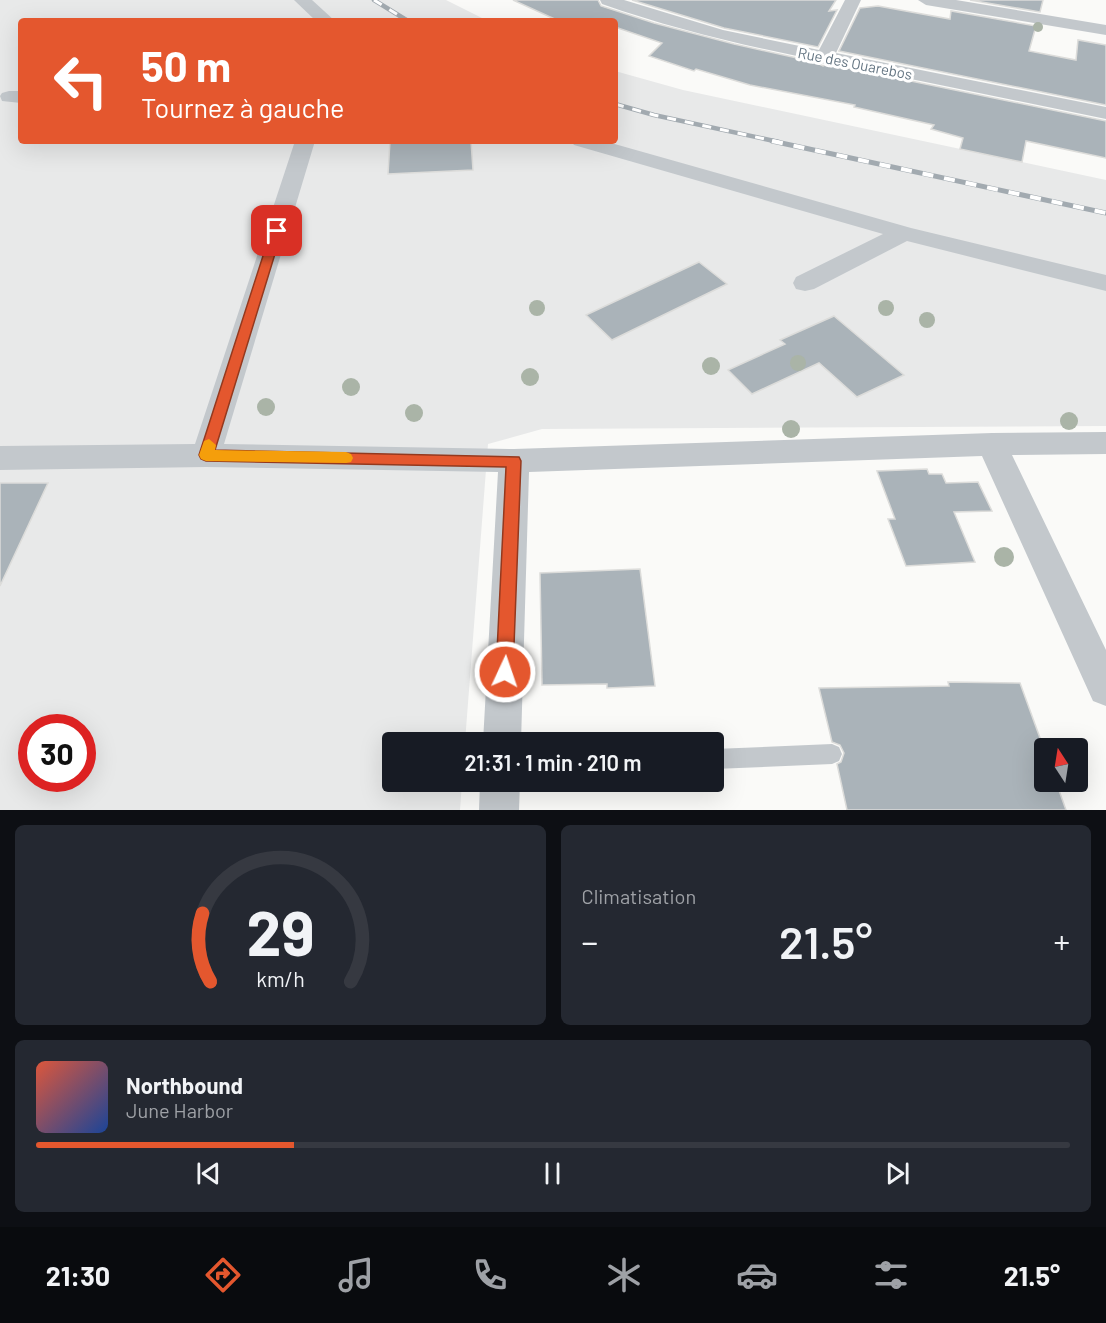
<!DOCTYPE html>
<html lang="fr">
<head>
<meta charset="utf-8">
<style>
	:root { --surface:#171b24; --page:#242831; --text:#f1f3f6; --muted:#9ea1a6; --line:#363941; --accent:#e4572e }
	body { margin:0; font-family:Barlow,sans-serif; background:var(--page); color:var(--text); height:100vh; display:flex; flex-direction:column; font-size:22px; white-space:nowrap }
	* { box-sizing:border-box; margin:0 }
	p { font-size:20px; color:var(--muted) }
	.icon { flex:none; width:33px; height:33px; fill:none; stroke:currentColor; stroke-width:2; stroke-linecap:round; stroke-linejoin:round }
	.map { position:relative; height:810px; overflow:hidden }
	.drawer { display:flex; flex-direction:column; gap:15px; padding:15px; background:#0d0f14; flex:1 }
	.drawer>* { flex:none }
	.hud { position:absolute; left:18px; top:18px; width:600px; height:126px; border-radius:6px; box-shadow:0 6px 24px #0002; background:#e4572e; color:#fff; overflow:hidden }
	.needle { width:39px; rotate:348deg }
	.controls { position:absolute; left:1034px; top:738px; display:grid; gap:12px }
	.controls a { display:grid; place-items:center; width:54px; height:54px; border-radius:6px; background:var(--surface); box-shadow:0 6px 24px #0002; font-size:30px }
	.speed { position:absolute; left:18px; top:714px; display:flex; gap:12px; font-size:30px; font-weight:700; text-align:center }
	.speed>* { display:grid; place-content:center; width:78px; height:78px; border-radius:50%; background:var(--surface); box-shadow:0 6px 24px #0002; line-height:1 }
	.speed .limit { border:9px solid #d22; background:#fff; color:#111 }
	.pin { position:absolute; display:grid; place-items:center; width:51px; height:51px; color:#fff; margin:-26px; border-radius:12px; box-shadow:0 3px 9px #0006 }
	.me { position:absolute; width:66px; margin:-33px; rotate:3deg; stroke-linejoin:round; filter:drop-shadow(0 0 4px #0008) }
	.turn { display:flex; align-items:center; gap:21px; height:126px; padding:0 24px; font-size:27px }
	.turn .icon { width:78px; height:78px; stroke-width:2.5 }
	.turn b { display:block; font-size:42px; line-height:51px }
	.big { font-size:45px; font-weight:600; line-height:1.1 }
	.drawer .widget { flex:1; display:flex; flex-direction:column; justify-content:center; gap:9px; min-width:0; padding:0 21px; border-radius:9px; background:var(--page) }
	.drawer .dial { align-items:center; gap:0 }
	.dial svg { height:156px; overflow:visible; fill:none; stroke:var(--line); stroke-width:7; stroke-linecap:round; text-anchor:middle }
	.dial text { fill:var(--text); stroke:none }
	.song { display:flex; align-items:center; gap:18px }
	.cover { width:72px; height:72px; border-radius:9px; background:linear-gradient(135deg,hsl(10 70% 55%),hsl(220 70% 35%)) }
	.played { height:6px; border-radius:3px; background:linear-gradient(90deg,var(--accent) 25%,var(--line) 25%) }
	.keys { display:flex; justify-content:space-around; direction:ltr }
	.heat { display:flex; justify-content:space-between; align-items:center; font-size:33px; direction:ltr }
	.drawer .tiles { flex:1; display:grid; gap:15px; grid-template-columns:1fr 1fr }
	.widget:last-child { grid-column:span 2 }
	.trip { position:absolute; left:382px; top:732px; width:342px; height:60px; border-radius:6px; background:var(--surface); box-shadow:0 6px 24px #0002; font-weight:600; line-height:60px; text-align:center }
	.menu { display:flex; height:96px; justify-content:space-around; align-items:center; background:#090b0e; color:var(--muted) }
	.menu .icon { width:42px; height:42px }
	.menu .selected { color:var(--accent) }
	.menu b { font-size:27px; color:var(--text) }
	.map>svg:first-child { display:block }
</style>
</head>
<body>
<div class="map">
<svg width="1106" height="810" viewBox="0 0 1106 810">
	<rect width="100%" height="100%" fill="#fafaf8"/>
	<path fill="#e8e9e9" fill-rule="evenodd" d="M0,0H446L488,21H21V141H615V71L683,90L1106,180V426L542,429L488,444L465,742H393V782H462L460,810H0ZM32,728H82V778H32Z"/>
	<g fill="#aab3b9" stroke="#dcdcda" stroke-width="1.5">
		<polygon points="513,0 598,0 601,6 654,23 734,44 815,62 823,66 828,64 1106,121 1106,158 1026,141 1022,162 960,149 963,138 931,129 934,125 854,107 855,105 750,85 696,69 694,71 649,56 662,43 615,27 615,21 559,21"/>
		<polygon points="632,0 836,0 829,11 837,10 818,47 724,28"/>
		<polygon points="970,0 1043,0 1040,12"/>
		<polygon points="878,6 950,19 951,11 1036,26 1029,51 1076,60 1078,40 1106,45 1106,105 839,51 860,8"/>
		<polygon points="390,141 471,141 473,170 388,174"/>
		<polygon points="699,262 727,284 612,340 586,315"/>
		<polygon points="834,316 904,375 857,397 819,363 752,394 728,370 785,344 780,340"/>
		<polygon points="927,469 929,474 942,474 946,483 978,482 992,511 954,512 975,562 906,566 888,519 895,519 877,471"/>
		<polygon points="0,483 48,483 0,586"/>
		<polygon points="640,569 655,686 607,688 607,684 542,685 540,573"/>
		<polygon points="948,682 1020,683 1044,749 1044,782 1056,782 1066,810 847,810 837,764 841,762 844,753 840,745 832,742 819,688 949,686"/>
	</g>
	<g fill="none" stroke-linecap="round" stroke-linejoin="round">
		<polygon fill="#c3c8cc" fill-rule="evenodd" points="832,744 839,747 842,754 839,761 832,764 714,769 714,749"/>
		<g fill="#c3c8cc" fill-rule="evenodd">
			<polygon points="294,0 312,0 335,21 316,21"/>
			<path d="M600,0H624L723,30L819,50L845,0H861L836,53L1106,107V119L828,62L824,64L816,60C742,45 673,29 602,4Z"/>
			<polygon points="918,0 956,0 1106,25 1106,35 926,5"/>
			<polygon points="9,91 21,91 21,103 2,101 0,96 2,93"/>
			<polygon points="295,141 315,141 224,444 514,449 992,433 1106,432 1106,454 1012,455 1106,650 1106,706 1093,701 982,456 529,472 521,742 483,742 498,472 206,467 0,470 0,446 195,444"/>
			<polygon points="571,141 604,141 911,228 1106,275 1106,291 907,241 814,289 805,291 796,289 793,283 796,277 883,234 574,145"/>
			<polygon points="480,782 520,782 519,810 479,810"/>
		</g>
		<defs>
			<g id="rail-far1">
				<polyline points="374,0 408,21"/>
				<polyline points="615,104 654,115 779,142"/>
			</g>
			<polyline id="rail" points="772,141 1106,213"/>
		</defs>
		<use href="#rail-far1" stroke="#a2aab0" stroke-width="4.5"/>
		<use href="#rail" stroke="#a2aab0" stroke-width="5"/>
		<use href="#rail-far1" stroke="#fff" stroke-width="3" stroke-dasharray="9" stroke-linecap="butt"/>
		<use href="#rail" stroke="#fff" stroke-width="4" stroke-dasharray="11" stroke-linecap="butt"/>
	</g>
	<g fill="#aab4a7">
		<circle cx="1038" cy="27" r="5"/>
		<circle cx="537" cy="308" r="8"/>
		<circle cx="886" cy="308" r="8"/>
		<circle cx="927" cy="320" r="8"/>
		<circle cx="798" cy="363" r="8"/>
		<circle cx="711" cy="366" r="9"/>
		<circle cx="530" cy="377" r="9"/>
		<circle cx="351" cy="387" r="9"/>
		<circle cx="266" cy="407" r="9"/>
		<circle cx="414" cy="413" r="9"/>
		<circle cx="1069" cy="421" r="9"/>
		<circle cx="791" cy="429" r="9"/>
		<circle cx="1004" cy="557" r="10"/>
	</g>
	<polygon fill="#e4572e" stroke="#94391e" stroke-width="1.5" points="277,227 282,231 215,450 519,457 521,461 513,672 511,678 505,680 499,678 496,672 506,467 206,461 201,459 199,455 271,231"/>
	<polygon fill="#f59e0b" points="209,439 216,445 215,450 346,452 351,454 353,458 351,462 346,463 206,461 201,459 199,455 204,441"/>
	<g text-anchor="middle" stroke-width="6" stroke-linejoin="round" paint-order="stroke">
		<g font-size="15" fill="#657683" stroke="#fff">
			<text transform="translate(855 64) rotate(11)" y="5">Rue des Ouarebos</text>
		</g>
	</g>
</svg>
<div class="controls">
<a><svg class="needle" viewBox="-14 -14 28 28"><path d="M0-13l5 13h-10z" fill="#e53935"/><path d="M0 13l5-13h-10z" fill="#9ea1a6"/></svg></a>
</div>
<div class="speed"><div class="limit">30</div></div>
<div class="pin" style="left:277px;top:231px;background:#d93025"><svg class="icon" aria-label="arrive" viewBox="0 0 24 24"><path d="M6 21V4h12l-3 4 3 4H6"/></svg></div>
<svg class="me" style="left:505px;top:672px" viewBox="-20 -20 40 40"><circle r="17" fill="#e4572e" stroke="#fff" stroke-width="3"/><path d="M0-11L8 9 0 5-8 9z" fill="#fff"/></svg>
<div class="trip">21:31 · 1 min · 210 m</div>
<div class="hud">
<div class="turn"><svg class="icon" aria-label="left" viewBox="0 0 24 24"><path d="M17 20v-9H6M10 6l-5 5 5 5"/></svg><div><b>50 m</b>Tournez à gauche</div></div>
</div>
</div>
<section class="drawer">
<div class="tiles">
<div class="widget dial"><svg viewBox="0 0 100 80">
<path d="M14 69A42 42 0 1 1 86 69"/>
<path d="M14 69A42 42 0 0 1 10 34" stroke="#e4572e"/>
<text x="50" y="56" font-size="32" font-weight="700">29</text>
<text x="50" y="72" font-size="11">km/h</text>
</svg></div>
<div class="widget"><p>Climatisation</p>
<div class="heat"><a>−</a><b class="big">21.5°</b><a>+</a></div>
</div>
<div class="widget">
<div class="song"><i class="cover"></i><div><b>Northbound</b><p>June Harbor</p></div></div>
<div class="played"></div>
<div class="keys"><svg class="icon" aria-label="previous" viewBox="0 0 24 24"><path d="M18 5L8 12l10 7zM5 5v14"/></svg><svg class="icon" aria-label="pause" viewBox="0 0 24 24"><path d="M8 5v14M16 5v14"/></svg><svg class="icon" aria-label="next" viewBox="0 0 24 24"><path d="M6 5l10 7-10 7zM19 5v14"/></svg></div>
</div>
</div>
</section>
<nav class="menu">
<b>21:30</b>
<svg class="icon selected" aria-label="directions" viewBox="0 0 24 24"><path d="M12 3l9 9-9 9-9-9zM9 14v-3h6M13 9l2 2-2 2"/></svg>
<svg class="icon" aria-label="music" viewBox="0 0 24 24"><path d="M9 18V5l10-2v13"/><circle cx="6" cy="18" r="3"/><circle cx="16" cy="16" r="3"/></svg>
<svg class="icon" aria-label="phone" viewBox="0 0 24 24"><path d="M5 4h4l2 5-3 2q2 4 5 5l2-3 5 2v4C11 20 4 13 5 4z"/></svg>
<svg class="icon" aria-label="climate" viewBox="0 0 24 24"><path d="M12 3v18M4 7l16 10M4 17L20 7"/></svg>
<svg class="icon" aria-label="car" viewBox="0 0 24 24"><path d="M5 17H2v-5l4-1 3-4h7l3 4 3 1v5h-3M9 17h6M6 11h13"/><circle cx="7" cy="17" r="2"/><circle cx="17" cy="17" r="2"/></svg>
<svg class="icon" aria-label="filters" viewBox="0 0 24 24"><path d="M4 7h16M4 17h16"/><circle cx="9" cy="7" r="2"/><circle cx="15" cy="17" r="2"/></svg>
<b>21.5°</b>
</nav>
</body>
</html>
